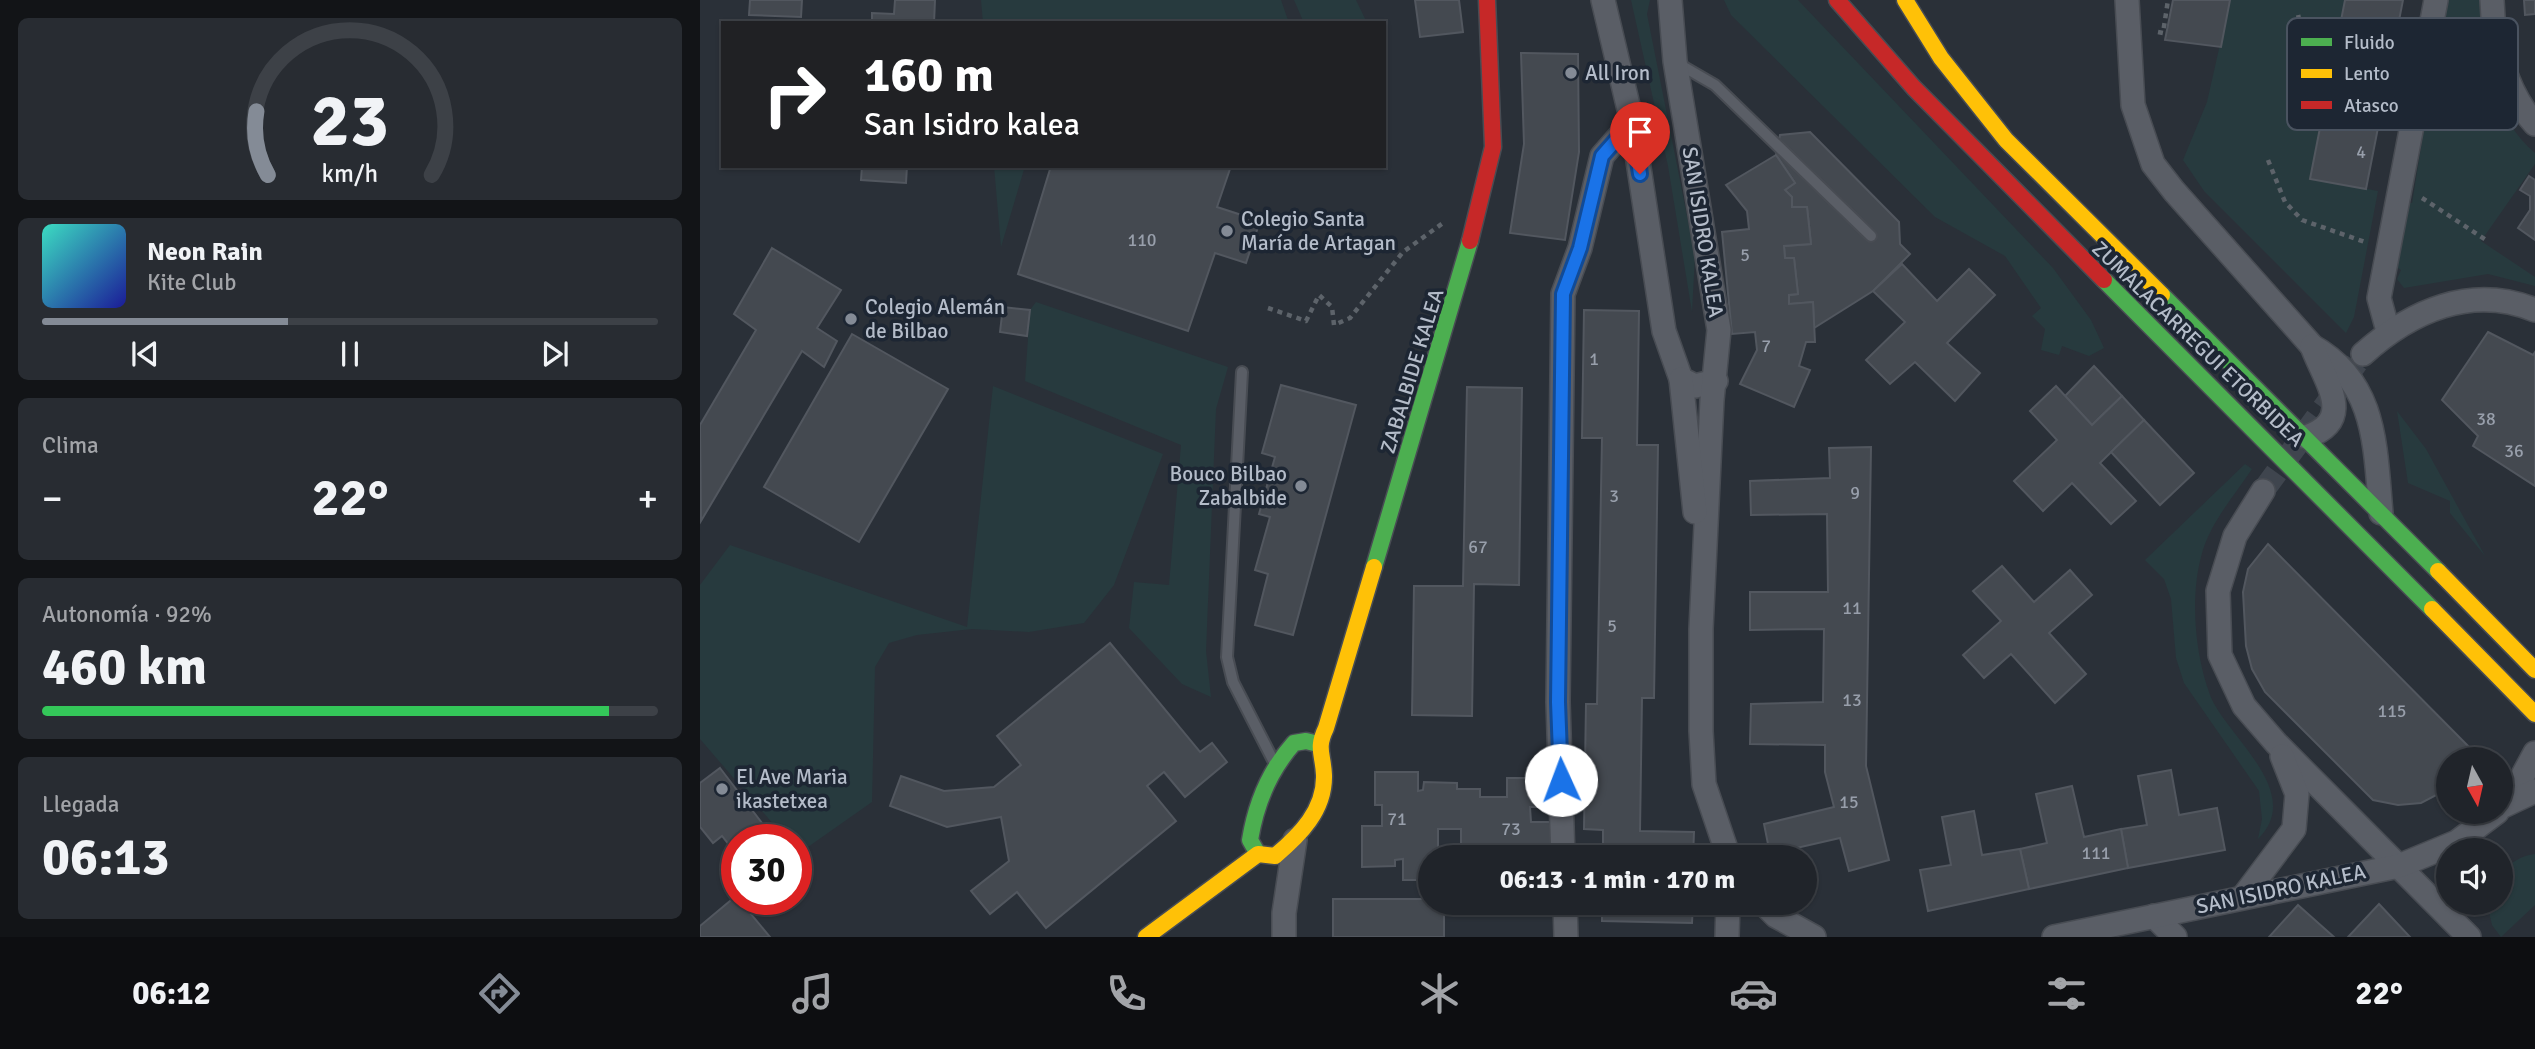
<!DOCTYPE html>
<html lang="es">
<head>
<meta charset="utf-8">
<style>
	:root { --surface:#20242a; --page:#282c32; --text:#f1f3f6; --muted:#a2a4a8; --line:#3d4147; --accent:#848b96 }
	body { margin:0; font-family:Signika,sans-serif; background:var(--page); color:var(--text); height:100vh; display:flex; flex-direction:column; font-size:26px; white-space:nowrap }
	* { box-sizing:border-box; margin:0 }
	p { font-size:23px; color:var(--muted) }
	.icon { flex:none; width:38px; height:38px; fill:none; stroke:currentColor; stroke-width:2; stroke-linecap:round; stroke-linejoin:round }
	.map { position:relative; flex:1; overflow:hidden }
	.sheet { display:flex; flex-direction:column; gap:18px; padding:18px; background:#121417; width:700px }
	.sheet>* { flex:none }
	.banner { position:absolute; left:21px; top:21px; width:665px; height:147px; border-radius:0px; box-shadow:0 2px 5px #0004,0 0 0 2px var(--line); background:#202124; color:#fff; overflow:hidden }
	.needle { width:46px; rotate:172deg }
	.buttons { position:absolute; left:1736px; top:747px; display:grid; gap:14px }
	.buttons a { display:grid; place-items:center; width:77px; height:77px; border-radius:50%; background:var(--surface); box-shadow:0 2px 5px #0004,0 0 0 2px var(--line); font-size:35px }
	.speed { position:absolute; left:21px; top:824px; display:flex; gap:14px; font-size:35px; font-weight:700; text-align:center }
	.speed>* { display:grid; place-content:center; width:91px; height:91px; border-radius:50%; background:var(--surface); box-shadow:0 2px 5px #0004,0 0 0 2px var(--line); line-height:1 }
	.speed .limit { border:10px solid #d22; background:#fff; color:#111 }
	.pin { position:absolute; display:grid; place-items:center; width:60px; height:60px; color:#fff; margin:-72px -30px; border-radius:50% 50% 50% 0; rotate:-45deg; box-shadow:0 0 7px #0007 }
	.pin .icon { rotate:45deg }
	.me { position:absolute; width:77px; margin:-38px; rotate:358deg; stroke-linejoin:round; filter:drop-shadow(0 0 5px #0008) }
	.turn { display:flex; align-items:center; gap:24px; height:147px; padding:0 28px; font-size:32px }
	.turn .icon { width:91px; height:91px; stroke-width:2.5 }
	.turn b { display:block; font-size:49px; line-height:60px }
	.big { font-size:52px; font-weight:700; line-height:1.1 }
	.sheet .widget { flex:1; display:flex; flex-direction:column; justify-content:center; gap:10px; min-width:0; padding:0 24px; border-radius:10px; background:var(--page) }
	.sheet .dial { align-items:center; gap:0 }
	.dial svg { height:182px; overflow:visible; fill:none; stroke:var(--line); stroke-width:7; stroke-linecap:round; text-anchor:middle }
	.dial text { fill:var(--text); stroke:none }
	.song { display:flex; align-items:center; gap:21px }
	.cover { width:84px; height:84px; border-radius:10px; background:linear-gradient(135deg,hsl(170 70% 55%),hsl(240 70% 35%)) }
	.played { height:7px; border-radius:4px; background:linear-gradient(90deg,var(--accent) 40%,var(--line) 40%) }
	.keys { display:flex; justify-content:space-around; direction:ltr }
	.heat { display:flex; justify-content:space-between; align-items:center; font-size:38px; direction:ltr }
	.charge { height:10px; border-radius:5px; background:linear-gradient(90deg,#34c759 92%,var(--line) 0) }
	.trip { position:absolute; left:718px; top:845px; width:399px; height:70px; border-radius:35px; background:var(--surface); box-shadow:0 2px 5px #0004,0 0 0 2px var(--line); font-weight:700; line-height:70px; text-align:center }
	.tab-bar { display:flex; height:112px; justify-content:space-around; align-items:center; background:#0d0e11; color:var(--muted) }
	.tab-bar .icon { width:49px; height:49px }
	.tab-bar .active { color:var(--accent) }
	.tab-bar b { font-size:32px; color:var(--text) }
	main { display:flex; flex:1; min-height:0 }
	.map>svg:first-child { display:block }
</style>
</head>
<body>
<main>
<section class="sheet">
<div class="widget dial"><svg viewBox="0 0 100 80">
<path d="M14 69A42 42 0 1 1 86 69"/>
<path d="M14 69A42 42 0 0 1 9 41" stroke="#848b96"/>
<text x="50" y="56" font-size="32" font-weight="700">23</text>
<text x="50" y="72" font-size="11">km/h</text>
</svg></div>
<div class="widget">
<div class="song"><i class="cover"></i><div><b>Neon Rain</b><p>Kite Club</p></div></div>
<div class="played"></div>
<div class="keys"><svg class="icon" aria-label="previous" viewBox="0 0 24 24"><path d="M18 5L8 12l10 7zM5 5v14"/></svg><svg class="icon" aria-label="pause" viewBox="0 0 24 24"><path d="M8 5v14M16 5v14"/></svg><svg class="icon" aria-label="next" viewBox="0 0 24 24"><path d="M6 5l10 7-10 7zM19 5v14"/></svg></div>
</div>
<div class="widget"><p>Clima</p>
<div class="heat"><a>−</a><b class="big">22°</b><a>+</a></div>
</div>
<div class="widget"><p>Autonomía · 92%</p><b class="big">460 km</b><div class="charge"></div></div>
<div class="widget"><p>Llegada</p><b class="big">06:13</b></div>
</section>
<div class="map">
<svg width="1835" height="937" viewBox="0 0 1835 937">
	<rect width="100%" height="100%" fill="#2a3038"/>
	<g fill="#273a3e">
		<polygon points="281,0 581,0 589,23 283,23"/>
		<polygon points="594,0 656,0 667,23 604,23"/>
		<polygon points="931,0 950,0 947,14 995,256 992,312 968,166"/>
		<polygon points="1024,0 1098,0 1353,268 1391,320 1404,348 1389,356 1362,346 1359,355 1341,350 1345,329 1332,316 1341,308 1305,256 1235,217 1031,15"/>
		<polygon points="1530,0 1645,0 1610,178 1678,191 1654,317 1646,333 1504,191 1483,160 1507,102"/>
		<path d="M1745,0H1784L1785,14L1774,22C1785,68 1797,121 1835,153V164L1781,241L1835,277V286L1788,274L1704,288L1697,279L1701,270L1692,264L1705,202L1712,203Z"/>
		<polygon points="294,166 325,166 301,247"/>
		<polygon points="336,302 528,367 516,409 506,651 511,697 482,684 429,628 434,582 469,585 481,445 325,381 330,310"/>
		<polygon points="293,386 463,454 414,585 384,623 329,632 272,629 217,635 189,643 175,667 172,802 98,854 96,840 87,840 0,739 0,585 30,545 267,627"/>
		<polygon points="1697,411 1726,449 1785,556 1750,513 1750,501 1708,483"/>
		<path d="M1545,464L1552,469C1534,496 1509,524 1501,557C1490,599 1495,654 1510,695C1525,735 1606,792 1558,839L1562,819L1559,791L1484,683L1476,658L1471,599L1464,579L1445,560Z"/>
		<path d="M1835,854V905L1801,937L1792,925L1787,903H1801V873C1810,863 1822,855 1835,854Z"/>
	</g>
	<g fill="#444950" stroke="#52575f" stroke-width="2">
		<polygon points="50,0 102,0 101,17 49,15"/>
		<polygon points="195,0 235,0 234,23 172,23 172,13 194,14"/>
		<polygon points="715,0 759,0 763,32 720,37"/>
		<polygon points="1473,0 1530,0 1521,47 1465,40"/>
		<polygon points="1645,0 1703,0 1666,189 1610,179"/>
		<polygon points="1824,0 1835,0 1835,14 1825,15"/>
		<polygon points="821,53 878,54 879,152 865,240 810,233 824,144"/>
		<polygon points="1110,132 1199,222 1200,244 1210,254 1173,291 1114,328 1113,302 1089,304 1089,295 1098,294 1094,258 1085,258 1084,246 1111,244 1107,207 1092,207 1092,197 1085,190 1095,183 1076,155 1080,135"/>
		<polygon points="1076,155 1095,183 1085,190 1092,197 1092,207 1107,207 1111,244 1084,246 1085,258 1094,258 1098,294 1089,295 1089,304 1113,302 1115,342 1106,342 1099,366 1110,370 1094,407 1040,384 1057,350 1055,332 1032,334 1022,232 1049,229 1047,211 1026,185"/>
		<polygon points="162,166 207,166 206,183 161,180"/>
		<polygon points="351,166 531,166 517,207 560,221 546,263 515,253 488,331 318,274"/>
		<polygon points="1829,176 1835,180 1835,240 1818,228 1830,210 1830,196 1820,190"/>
		<polygon points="72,248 141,290 117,328 137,341 124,367 102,351 1,521 0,425 56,330 34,314"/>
		<polygon points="1202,264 1237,301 1269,269 1295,295 1247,343 1280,373 1255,401 1215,362 1190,384 1166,360 1205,322 1173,291"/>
		<polygon points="303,307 330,310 327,336 300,332"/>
		<polygon points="884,310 939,311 937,445 958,445 954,698 942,698 940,831 994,832 993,858 903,858 903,830 884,829 886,704 897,704 902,438 882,438"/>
		<polygon points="1788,332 1833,355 1835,352 1835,486 1773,446 1778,436 1742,400"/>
		<polygon points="152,334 248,389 159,542 64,487"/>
		<polygon points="1394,366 1422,396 1392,425 1365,396"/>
		<polygon points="581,385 656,405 593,635 555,625 568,574 555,570 570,517 559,514 575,457 562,453"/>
		<polygon points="1356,386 1392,425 1422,396 1444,420 1400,463 1436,501 1411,524 1372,483 1343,511 1314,481 1357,440 1330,411"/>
		<polygon points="767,387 822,388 819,585 774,584 772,716 712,715 714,586 763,586"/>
		<polygon points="1444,420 1494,473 1460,505 1411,452"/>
		<polygon points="1171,447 1166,766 1189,860 1149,871 1140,838 1070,854 1064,824 1134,807 1125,772 1125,745 1050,744 1051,704 1123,702 1124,629 1050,630 1050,592 1128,592 1127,514 1051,515 1050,481 1130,478 1129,448"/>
		<polygon points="1568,544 1776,754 1773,760 1748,760 1748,789 1721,803 1698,805 1673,800 1565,692 1552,669 1546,646 1543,592 1548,569"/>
		<polygon points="1302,566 1334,602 1370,570 1392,595 1349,633 1386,674 1355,703 1311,654 1284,678 1263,655 1301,621 1273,591"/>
		<polygon points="410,643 500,752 512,743 527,762 485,797 464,772 447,786 476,821 346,928 317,892 290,914 271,891 309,861 301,817 247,827 190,806 201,776 244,791 294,787 321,765 297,736"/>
		<polygon points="20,768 75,840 37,840 37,855 22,836 13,843 0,827 0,783"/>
		<polygon points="1471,770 1479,815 1517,808 1525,850 1428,868 1421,829 1447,825 1438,776"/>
		<polygon points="675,772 718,772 718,791 723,790 724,782 757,783 757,789 780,789 780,797 807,797 807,778 841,778 841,807 830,807 831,822 851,822 851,854 821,854 821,847 795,846 795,858 761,858 761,829 738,829 738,851 743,851 743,858 730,858 730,880 703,880 703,859 695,860 695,866 662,867 662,826 682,826 682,805 675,805"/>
		<polygon points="1372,786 1384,837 1421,829 1428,868 1329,889 1320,849 1347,843 1336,794"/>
		<polygon points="1274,811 1282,855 1320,849 1329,889 1228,911 1220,870 1251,865 1242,817"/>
		<polygon points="36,896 70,937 0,937 0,926"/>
		<polygon points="633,899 730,899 730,903 744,903 744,937 633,937"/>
		<polygon points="902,903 993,903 992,923 902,921"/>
		<polygon points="1679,904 1710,937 1648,937"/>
		<polygon points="1598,905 1634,937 1569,937"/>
	</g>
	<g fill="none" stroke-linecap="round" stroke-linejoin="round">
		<polyline stroke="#3f454e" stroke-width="23" stroke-dasharray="23 11" stroke-linecap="butt" points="1563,491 1663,354"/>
		<defs>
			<g id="lane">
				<polyline points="977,63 1015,85 1171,236"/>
				<polyline points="542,372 527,657 533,682 573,760"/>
			</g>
			<g id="street">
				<polyline points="903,0 932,122 964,331 981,379 995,386 1016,381"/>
				<polyline points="970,0 975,61 1019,330 1012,400 1001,629 1001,731 1004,784 1029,858"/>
				<path d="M1427,0L1433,105L1453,164L1474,191L1612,346C1677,382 1675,447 1681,513"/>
				<path d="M1792,0C1793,42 1806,92 1835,124"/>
				<polyline points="1688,331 1679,298 1736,0"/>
				<path d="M1663,354C1711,311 1771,284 1835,310"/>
				<polyline points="981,379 995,512"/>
				<path d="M1606,437C1657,420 1625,382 1612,346"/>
				<polyline points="1563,491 1535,536 1518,591 1520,655 1544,706 1576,743 1769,937"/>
				<polyline points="1808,803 1835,753"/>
				<polyline points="1803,806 1835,791"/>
				<polyline points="863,858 858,702 863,294 880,248 902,156 932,122"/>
				<polyline points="1543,897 1594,829 1597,794 1582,756"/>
				<polyline points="865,903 866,937"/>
				<polyline points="1063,903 1076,916 1114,937"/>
				<polyline points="1454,916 1475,937"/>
				<polyline points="584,937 584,913 595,840"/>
				<polyline points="1027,937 1028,903"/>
				<polyline points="1354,937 1699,866 1757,842 1797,812"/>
			</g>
			<g id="fast">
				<polyline points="1404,280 1732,609"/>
				<polyline points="1462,295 1738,571"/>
				<polyline points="674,567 770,241"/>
				<path d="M558,854L550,840C556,803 569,771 594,743L606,741L618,744"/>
			</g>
			<g id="slow">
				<polyline points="1205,0 1241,58 1306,140 1462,295"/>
				<polyline points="1738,571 1835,670"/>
				<polyline points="1732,609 1835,714"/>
				<path d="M446,937L558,854L575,856C600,835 625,810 624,775C623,753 616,749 626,728L674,567"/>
			</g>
			<g id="jam">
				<polyline points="1137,0 1214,88 1404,280"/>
				<polyline points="770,241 793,147 787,0"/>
			</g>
		</defs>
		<use href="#lane" stroke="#484c53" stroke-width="14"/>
		<use href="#street" stroke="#484c53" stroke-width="26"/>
		<use href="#fast" stroke="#484c53" stroke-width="19"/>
		<use href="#slow" stroke="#484c53" stroke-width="19"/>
		<use href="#jam" stroke="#484c53" stroke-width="19"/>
		<g stroke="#5d636a" stroke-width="4.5" stroke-dasharray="5 5" stroke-linecap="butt">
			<polyline points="1458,32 1463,33 1468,0"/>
			<path d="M1597,89C1606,62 1603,42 1598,14"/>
			<polyline points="1568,160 1585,202 1602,220 1665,242"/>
			<polyline points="1722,198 1786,240"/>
			<polyline points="568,308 606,321 619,295 632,307 634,325 650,318 703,252 743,223"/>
		</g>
		<use href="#lane" stroke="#5a5e66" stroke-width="10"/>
		<use href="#street" stroke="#5a5e66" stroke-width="23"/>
		<use href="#fast" stroke="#4caf50" stroke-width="16"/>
		<use href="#slow" stroke="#ffc107" stroke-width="16"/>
		<use href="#jam" stroke="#c62828" stroke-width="16"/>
	</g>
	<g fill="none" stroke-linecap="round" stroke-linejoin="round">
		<defs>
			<polyline id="route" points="861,780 858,702 863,294 880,248 902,156 932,122 940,174"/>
		</defs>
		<use href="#route" stroke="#114b97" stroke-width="18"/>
		<use href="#route" stroke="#1a73e8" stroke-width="12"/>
	</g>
	<g fill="#848b96" stroke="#1d2633" stroke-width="2.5">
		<circle cx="871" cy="73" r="7"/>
		<circle cx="527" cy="231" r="7"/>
		<circle cx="151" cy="319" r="7"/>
		<circle cx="601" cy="486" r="7"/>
		<circle cx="22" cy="789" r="7"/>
	</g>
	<g text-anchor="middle" stroke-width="7" stroke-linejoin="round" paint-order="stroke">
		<g font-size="18" fill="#989fab">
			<text x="1661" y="158">4</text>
			<text x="442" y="246">110</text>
			<text x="1045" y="261">5</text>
			<text x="1066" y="352">7</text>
			<text x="894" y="365">1</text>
			<text x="1786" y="425">38</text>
			<text x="1814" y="457">36</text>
			<text x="1155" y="499">9</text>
			<text x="914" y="502">3</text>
			<text x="778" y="553">67</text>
			<text x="1152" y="614">11</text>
			<text x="912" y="632">5</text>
			<text x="1152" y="706">13</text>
			<text x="1692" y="717">115</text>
			<text x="1149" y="808">15</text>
			<text x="697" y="825">71</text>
			<text x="811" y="835">73</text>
			<text x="1396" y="859">111</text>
		</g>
		<g font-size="21" fill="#b4bcc9" stroke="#1d2633" text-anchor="start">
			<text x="885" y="80">All Iron</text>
			<text x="541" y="226">Colegio Santa<tspan x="541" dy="24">María de Artagan</tspan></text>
			<text x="165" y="314">Colegio Alemán<tspan x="165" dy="24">de Bilbao</tspan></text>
			<text x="587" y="481" text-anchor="end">Bouco Bilbao<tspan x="587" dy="24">Zabalbide</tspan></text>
			<text x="36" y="784">El Ave Maria<tspan x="36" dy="24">ikastetxea</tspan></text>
		</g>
		<g font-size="21" fill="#b4bcc9" stroke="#1d2633">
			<text transform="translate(1003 232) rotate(81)" y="7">SAN ISIDRO KALEA</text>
			<text transform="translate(1498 344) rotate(44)" y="7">ZUMALACARREGUI ETORBIDEA</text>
			<text transform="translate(712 371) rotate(-73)" y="7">ZABALBIDE KALEA</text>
			<text transform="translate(1581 889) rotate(-12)" y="7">SAN ISIDRO KALEA</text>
		</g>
	</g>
	<rect x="1587" y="18" width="231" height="112" rx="10" fill="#1d2633" stroke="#4a5360" stroke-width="2"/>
	<rect x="1601" y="38" width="31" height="8" fill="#4caf50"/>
	<rect x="1601" y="69" width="31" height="9" fill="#ffc107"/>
	<rect x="1601" y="101" width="31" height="8" fill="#c62828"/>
	<g font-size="19" fill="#b4bcc9">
		<text x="1644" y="49">Fluido</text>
		<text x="1644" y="80">Lento</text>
		<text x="1644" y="112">Atasco</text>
	</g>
</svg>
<div class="buttons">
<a><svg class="needle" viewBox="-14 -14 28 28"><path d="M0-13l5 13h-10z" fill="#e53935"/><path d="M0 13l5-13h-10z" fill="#a2a4a8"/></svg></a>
<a><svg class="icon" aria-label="sound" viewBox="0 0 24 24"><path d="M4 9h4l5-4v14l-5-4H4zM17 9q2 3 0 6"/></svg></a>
</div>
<div class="speed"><div class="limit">30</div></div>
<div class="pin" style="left:940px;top:174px;background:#d93025"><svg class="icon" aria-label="arrive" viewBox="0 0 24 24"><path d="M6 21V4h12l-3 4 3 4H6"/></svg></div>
<svg class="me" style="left:861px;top:780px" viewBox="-20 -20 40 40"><circle r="19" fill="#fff"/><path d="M0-13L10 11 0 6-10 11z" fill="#1a73e8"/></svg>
<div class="trip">06:13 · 1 min · 170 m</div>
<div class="banner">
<div class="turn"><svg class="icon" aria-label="right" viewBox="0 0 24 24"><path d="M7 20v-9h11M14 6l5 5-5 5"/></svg><div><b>160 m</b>San Isidro kalea</div></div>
</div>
</div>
</main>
<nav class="tab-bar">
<b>06:12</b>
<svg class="icon active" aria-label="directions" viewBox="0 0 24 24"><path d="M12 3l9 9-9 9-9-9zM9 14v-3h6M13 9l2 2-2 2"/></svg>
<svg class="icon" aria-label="music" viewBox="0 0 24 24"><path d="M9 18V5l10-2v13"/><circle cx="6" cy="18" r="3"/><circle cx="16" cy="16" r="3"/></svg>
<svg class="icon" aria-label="phone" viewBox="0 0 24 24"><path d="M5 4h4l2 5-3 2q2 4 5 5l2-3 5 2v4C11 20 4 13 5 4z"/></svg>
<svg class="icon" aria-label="climate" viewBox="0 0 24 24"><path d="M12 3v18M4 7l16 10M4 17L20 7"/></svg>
<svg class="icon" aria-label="car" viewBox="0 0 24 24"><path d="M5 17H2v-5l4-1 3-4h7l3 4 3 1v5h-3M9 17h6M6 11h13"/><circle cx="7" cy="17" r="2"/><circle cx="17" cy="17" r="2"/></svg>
<svg class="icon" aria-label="filters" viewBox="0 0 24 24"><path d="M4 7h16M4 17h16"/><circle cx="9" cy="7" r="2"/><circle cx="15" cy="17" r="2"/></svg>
<b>22°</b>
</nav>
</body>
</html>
